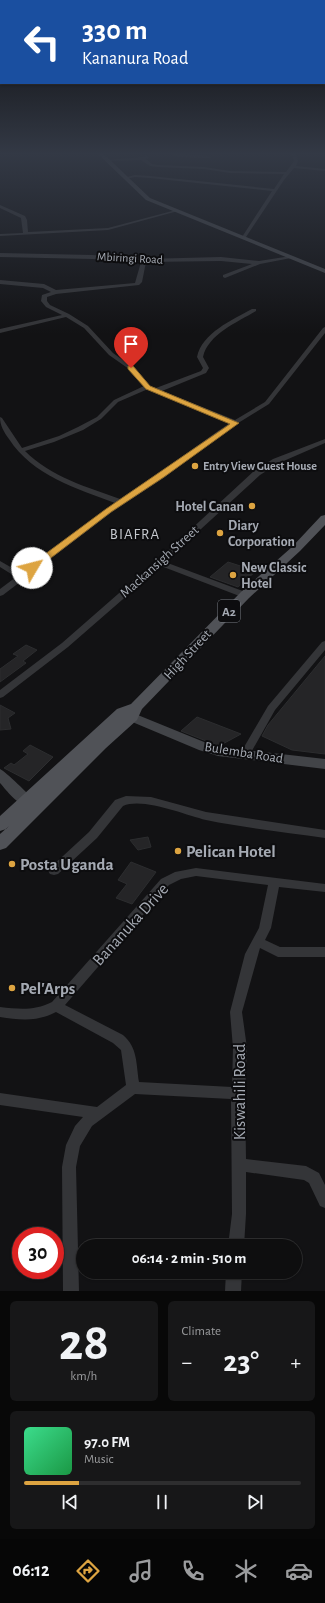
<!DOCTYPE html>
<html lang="en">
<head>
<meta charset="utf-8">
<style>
	:root { --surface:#0e0e0f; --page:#171718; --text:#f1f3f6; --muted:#9b9c9e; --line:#2e2e2f; --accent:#dda441 }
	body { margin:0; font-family:"Alegreya Sans",sans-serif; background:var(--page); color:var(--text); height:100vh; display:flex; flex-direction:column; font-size:15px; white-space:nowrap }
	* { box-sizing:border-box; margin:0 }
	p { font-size:13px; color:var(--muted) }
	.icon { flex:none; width:22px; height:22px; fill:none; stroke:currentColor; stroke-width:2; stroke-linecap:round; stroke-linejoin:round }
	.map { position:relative; height:1291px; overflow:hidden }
	.sheet { display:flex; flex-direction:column; gap:10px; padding:10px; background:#080808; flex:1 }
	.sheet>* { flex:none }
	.top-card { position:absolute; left:0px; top:0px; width:325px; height:84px; box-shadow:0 1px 3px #0004,0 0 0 1px var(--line); background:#1a4fa0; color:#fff; overflow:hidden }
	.speed { position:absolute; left:12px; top:1227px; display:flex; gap:8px; font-size:20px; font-weight:700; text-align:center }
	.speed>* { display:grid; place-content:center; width:52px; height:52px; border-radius:50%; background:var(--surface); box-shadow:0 1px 3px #0004,0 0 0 1px var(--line); line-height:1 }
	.speed .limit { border:6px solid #d22; background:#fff; color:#111 }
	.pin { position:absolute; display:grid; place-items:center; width:34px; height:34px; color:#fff; margin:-41px -17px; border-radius:50% 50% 50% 0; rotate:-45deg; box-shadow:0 0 4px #0007 }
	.pin .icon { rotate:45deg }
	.me { position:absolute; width:44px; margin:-22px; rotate:53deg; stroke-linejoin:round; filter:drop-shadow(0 0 3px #0008) }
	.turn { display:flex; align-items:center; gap:14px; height:84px; padding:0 16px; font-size:18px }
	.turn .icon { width:52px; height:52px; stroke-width:2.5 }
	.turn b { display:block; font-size:28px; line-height:34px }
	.big { font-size:30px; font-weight:700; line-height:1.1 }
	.sheet .card { flex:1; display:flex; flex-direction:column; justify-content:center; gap:6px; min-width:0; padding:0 14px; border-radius:6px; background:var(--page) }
	.sheet .dial { align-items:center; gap:0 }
	.dial b { font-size:52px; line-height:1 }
	.song { display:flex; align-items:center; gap:12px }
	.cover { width:48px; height:48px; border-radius:6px; background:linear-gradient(135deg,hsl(150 70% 55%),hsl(140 70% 35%)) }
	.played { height:4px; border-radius:2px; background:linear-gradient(90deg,var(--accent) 20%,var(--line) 20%) }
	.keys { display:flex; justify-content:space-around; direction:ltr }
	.heat { display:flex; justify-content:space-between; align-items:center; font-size:22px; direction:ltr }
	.sheet .tiles { flex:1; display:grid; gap:10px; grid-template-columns:1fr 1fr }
	.card:last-child { grid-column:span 2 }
	.trip { position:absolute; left:76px; top:1239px; width:226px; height:40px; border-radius:20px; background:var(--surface); box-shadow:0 1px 3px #0004,0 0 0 1px var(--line); font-weight:700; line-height:40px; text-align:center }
	.tabs { display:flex; height:64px; justify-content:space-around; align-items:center; background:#060606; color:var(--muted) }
	.tabs .icon { width:28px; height:28px }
	.tabs .active { color:var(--accent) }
	.tabs b { font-size:18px; color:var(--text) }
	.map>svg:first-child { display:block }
</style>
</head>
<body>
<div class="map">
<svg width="325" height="1291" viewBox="0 0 325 1291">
	<rect width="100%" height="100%" fill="#121214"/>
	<g fill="#252527" stroke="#2c2d2f">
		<polygon points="228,562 256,571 238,587 210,577"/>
		<polygon points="26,645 37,650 23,661 26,663 0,682 0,669 18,656 13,654"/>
		<polygon points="325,656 325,754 292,750 262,736 268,725"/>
		<polygon points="0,705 15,713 8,718 11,729 0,730"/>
		<polygon points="197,717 241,734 219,746 181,731"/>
		<polygon points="30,745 53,757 29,781 4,768 11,763 14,765 28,754 23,751"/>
		<polygon points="148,837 151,847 138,850 130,840"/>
		<polygon points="131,862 156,872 132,904 116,898 127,884 118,880"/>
	</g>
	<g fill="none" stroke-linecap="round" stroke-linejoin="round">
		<g fill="#343538" fill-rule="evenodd">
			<polygon points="173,154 209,156 211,157 209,158 179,157"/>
			<polygon points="292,154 296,154 298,161 296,166 325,169 325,171 294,168 284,180 246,237 244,238 242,237 272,191 150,178 135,177 125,179 123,178 135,175 150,176 274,189 284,174 230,173 204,169 158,167 150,166 141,160 108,161 106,160 144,157 146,155 149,158 146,159 152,164 158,165 204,167 230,171 286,172 294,161"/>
			<polygon points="0,205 25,216 27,220 28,232 108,228 176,210 178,211 108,230 0,236 0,234 23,233 21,218 0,208"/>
			<path d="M0,253L92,255L144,259L221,257L259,261L291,256V258L260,264L225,278L223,277V275L252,264L221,261L146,262L142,282L139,285L56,294L47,297V301L50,305L69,314L88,326L113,353L133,367L150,386L156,388L201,371L203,368L197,357C202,333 232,320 252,309H256V311C238,322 208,334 203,357L209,368L206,373L162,391L235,420L265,402L323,328L325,327V333L269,404L222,433L165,477L112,512L3,595L0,596V589L16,577L0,567V561L21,573L115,503C76,488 33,476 9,439C4,432 0,426 0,417L2,418L22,448L59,436L78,427L97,417L114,400L144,386L129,369L109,355L84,328L66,317L0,333V329L62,315L46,307L41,301L42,295L51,292L43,288L0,284V280L44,284L56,290L135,283L141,262L92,259L0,257ZM148,389L230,423L218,431L159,473L120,499C87,487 51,477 25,451L54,442L83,430L101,419L118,402Z"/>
			<polygon points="325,439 325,443 279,463 260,475 165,562 248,593 249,595 248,597 242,597 161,566 68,647 3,697 0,698 0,690 62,643 174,545 254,471 273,459"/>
			<polygon points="325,641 325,650 275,710 249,756 241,756 240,754 268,706 322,642"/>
			<path d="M126,796L151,797L206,812L325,830V838C286,832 245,828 206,820C185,815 143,797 123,806L97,838L58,874L54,875L50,874L48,871L50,868L89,832L115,800Z"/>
			<path d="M196,868L325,884V892L279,887L271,928L265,940L280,947H325V957H278L260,948L242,1012L247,1048L245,1093L246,1159L306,1166L319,1173L325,1185V1208L320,1206L309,1183L304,1180L246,1172V1214L244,1246H228L232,1214L231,1099L135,1094L92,1126L80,1146L76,1167L79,1291H63L62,1167L66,1145L75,1126L83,1117L0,1105V1093L97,1107L126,1085L121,1050L113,1043L56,1012C37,1022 20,1020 0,1017V1007C19,1009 34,1011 52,1002L161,879L175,872ZM196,876L268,885L259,928L245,954L230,1012L233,1048L232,1087L139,1082C136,1064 138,1048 123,1035L65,1005L169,885L181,879Z"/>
			<polygon points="226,1272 242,1272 241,1291 225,1291"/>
		</g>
		<g fill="#424448" fill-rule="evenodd">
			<polygon points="98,154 103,154 108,158 150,198 325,269 325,273 146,200"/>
			<polygon points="123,709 209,744 218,747 325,759 325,769 218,756 199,750 118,716 117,713 118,710"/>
			<path d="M0,769C5,771 31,796 34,801L32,805C19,808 8,792 0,783Z"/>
		</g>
		<polygon fill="#505257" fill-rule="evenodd" points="325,515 325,525 300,551 249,598 142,709 137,720 106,748 6,848 0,850 0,834 9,826 6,829 0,831 0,816 117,709 131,704 241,592 292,547 321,516"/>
	</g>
	<linearGradient id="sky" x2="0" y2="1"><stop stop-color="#0a0a0b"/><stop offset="0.46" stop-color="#333945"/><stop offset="1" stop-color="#333945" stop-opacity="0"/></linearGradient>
	<rect width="325" height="334" fill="url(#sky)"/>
	<polygon fill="#dda441" stroke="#906b2a" points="128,366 133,366 150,386 239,423 164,477 111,512 35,570 29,570 27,568 29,566 106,509 230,424 146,389 128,369"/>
	<g fill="#dda441" stroke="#0d0d0f" stroke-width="1.5">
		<circle cx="195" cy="466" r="4"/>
		<circle cx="252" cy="506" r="4"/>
		<circle cx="220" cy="533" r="4"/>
		<circle cx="233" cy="575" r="4"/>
		<circle cx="178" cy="851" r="4"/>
		<circle cx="12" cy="864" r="4"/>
		<circle cx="12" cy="988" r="4"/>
	</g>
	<g text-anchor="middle" stroke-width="4" stroke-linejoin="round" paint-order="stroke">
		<g font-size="12" fill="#a5aab3" stroke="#0d0d0f">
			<text transform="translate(130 258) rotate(3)" y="4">Mbiringi Road</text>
		</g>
		<g font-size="12" font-weight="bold" fill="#a5aab3" stroke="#0d0d0f" text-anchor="start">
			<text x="203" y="470">Entry View Guest House</text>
		</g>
		<rect fill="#0d0d0f" stroke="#777b82" stroke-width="1" x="218" y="600" width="22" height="22" rx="3"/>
		<g font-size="13" font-weight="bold" fill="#a5aab3">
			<text x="229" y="616">A2</text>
		</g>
		<g font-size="14" font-weight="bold" fill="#a5aab3" stroke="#0d0d0f" text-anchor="start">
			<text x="244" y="511" text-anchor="end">Hotel Canan</text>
			<text x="228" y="530">Diary<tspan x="228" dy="16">Corporation</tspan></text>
			<text x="241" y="572">New Classic<tspan x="241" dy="16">Hotel</tspan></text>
		</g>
		<g font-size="14" fill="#a5aab3" stroke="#0d0d0f">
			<text transform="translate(159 561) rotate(-42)" y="5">Mackansigh Street</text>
			<text transform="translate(187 654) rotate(-47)" y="5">High Street</text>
			<text transform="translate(244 752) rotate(9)" y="5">Bulemba Road</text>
		</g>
		<g font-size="15" letter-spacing="1" fill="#c6c9cf" stroke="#0d0d0f">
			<text x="135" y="539">BIAFRA</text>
		</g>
		<g font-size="17" font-weight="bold" fill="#a5aab3" stroke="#0d0d0f" text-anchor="start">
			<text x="186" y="857">Pelican Hotel</text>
			<text x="20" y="870">Posta Uganda</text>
			<text x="20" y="994">Pel'Arps</text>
		</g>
		<g font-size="17" fill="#a5aab3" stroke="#0d0d0f">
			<text transform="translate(130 924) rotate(-48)" y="6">Bananuka Drive</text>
			<text transform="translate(239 1092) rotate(-90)" y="6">Kiswahili Road</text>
		</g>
	</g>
</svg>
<div class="speed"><div class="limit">30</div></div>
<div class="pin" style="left:131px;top:368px;background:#d93025"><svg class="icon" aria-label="arrive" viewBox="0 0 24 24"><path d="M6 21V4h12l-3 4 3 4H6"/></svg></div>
<svg class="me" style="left:32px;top:568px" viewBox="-20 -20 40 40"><circle r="19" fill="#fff"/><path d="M0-13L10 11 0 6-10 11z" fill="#dda441"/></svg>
<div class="trip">06:14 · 2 min · 510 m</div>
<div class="top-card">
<div class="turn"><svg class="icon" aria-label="left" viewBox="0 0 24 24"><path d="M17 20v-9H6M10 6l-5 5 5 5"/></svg><div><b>330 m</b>Kananura Road</div></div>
</div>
</div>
<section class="sheet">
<div class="tiles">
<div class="card dial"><b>28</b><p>km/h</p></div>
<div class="card"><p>Climate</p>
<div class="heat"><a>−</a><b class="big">23°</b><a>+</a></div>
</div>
<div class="card">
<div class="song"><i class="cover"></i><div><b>97.0 FM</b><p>Music</p></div></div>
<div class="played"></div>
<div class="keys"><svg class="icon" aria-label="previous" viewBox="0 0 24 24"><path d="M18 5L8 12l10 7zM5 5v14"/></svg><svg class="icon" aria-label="pause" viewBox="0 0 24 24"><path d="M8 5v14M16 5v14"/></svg><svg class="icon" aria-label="next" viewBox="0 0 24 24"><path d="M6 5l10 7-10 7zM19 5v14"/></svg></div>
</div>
</div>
</section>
<nav class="tabs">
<b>06:12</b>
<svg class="icon active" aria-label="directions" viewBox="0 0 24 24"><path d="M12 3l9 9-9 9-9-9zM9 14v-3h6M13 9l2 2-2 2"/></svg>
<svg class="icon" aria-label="music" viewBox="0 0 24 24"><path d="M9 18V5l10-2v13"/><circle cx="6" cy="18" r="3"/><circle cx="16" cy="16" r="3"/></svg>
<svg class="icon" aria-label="phone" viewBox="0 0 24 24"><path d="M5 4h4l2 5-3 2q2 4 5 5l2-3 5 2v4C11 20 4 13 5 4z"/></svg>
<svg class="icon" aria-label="climate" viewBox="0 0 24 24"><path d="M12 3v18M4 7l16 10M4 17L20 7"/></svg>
<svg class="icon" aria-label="car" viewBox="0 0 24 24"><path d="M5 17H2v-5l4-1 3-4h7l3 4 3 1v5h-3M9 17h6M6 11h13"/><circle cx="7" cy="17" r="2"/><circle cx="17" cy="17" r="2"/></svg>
</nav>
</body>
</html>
